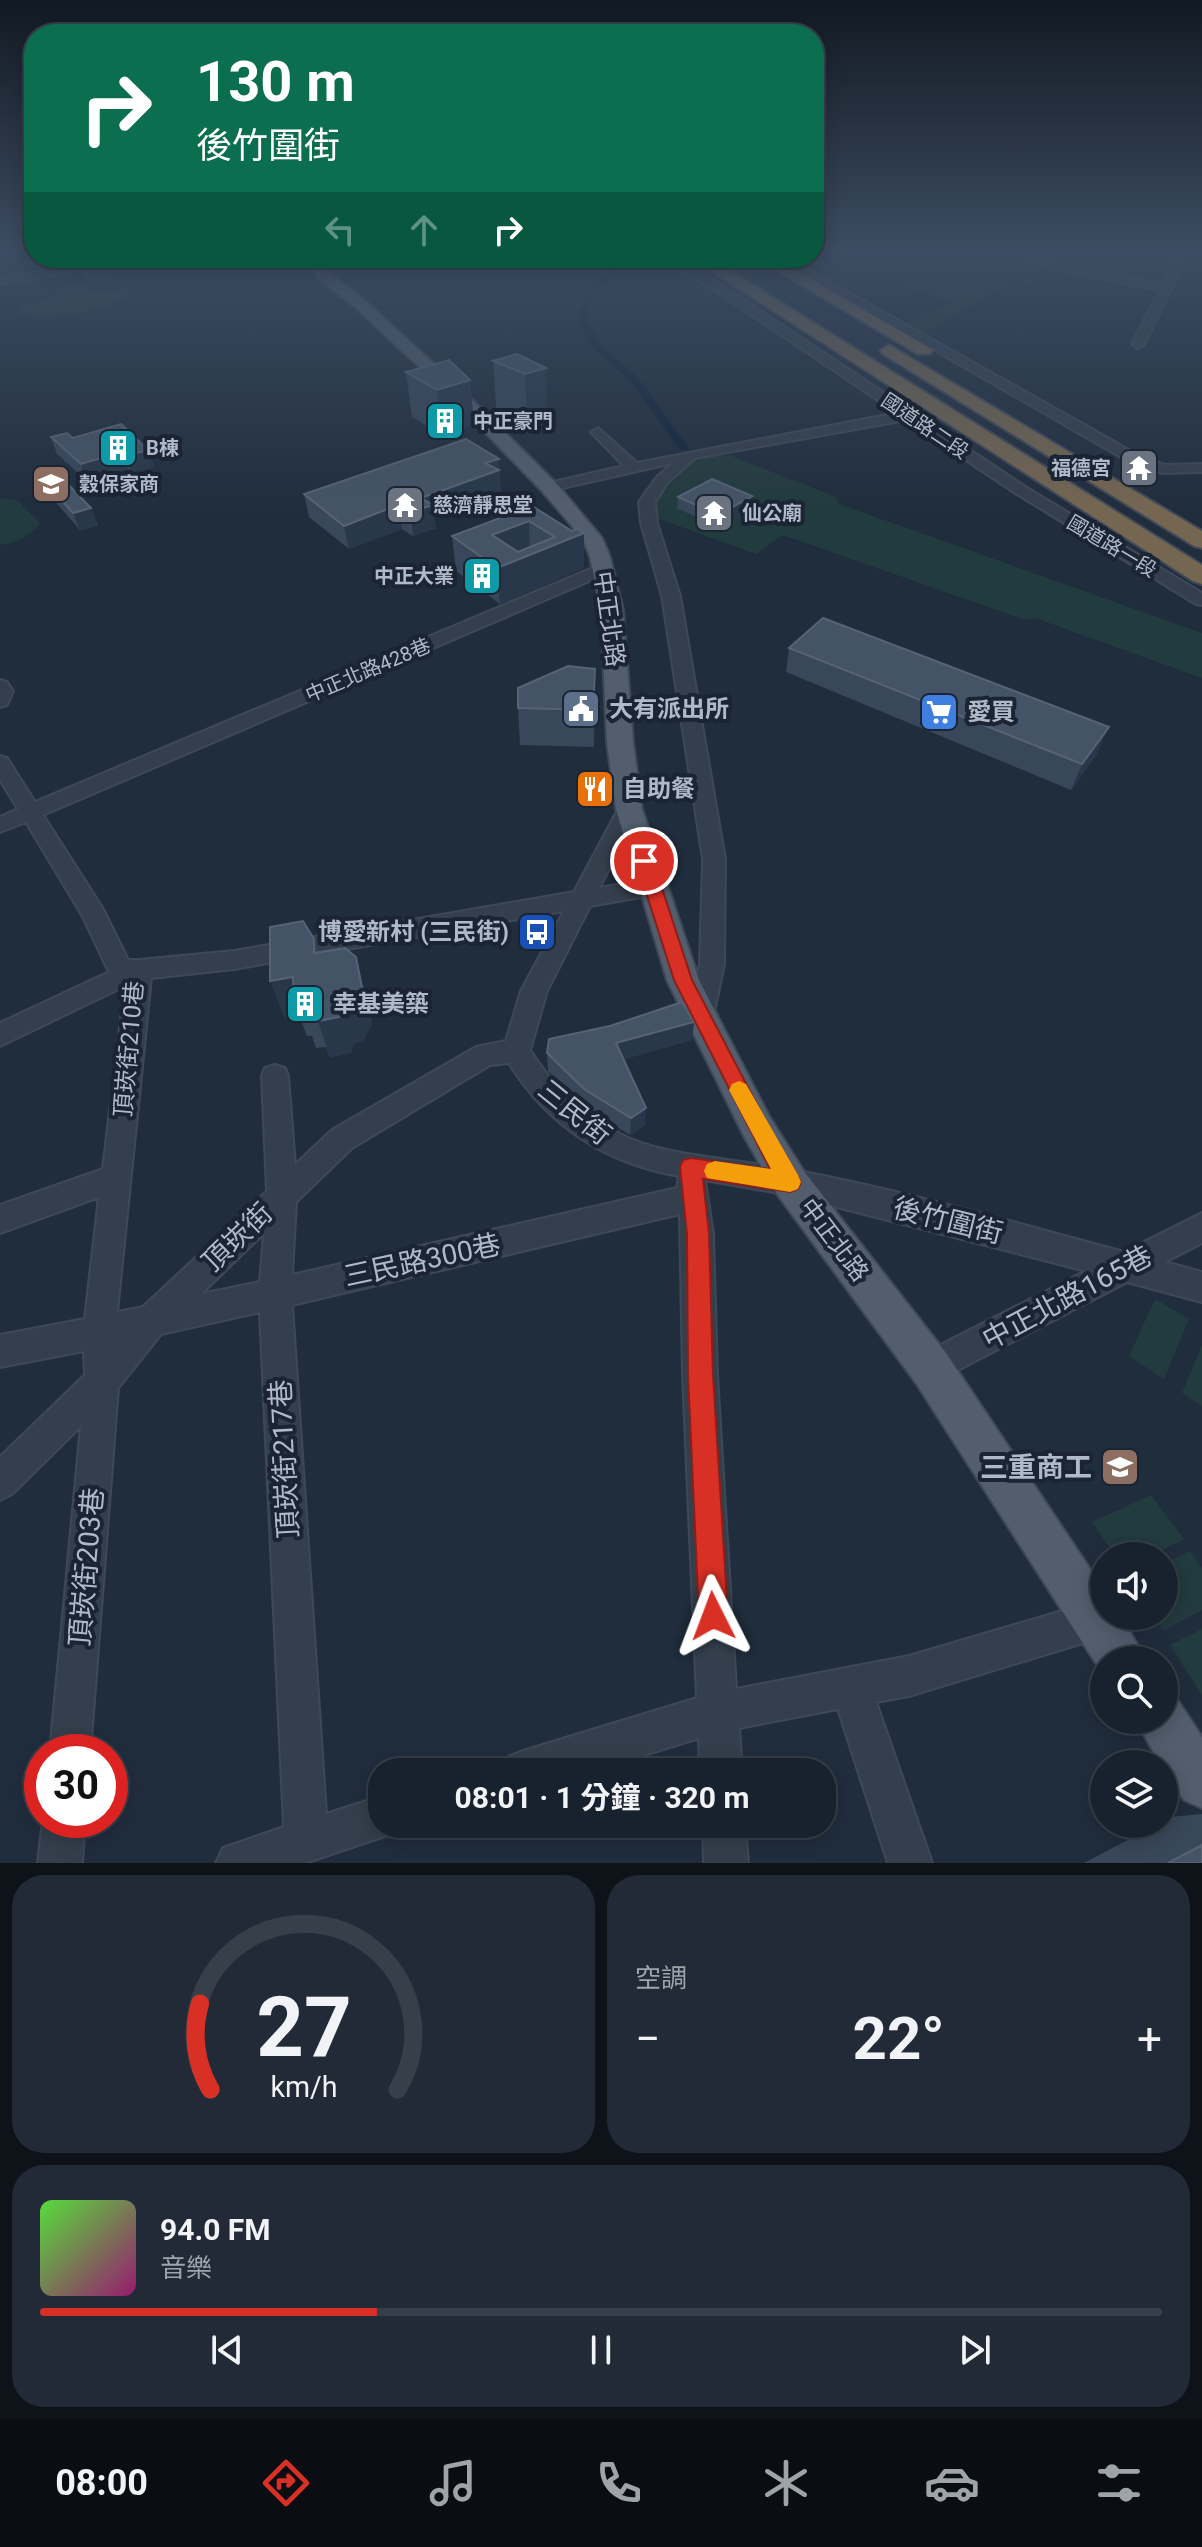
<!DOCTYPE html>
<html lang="zh-TW">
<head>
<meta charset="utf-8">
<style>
	:root { --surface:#18222e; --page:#212a36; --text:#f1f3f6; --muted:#9fa4aa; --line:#363f4a; --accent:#d93025 }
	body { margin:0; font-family:Roboto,"Noto Sans TC",sans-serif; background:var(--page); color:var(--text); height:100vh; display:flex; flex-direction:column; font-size:30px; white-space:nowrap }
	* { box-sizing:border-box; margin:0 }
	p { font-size:26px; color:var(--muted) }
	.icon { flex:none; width:44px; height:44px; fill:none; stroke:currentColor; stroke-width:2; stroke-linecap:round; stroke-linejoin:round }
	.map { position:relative; height:1863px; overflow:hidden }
	.sheet { display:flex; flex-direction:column; gap:12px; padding:12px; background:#0d1319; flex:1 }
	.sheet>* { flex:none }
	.banner { position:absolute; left:24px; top:24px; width:800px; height:244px; border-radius:32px; box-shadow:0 4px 20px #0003,0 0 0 2px var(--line); background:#0b6e4f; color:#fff; overflow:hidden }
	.buttons { position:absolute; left:1090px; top:1542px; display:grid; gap:16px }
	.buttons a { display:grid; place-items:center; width:88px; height:88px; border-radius:50%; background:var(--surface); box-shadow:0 4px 20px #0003,0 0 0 2px var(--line); font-size:40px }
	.speed { position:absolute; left:24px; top:1734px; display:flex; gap:16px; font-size:40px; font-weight:700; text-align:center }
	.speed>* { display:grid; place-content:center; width:104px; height:104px; border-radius:50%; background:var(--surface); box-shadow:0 4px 20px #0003,0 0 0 2px var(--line); line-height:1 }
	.speed .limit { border:12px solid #d22; background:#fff; color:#111 }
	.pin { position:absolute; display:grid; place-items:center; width:68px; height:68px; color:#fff; margin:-34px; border:4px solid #fff; border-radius:50%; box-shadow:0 2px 8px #0007 }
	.me { position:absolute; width:88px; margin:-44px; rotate:357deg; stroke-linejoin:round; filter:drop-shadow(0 0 6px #0008) }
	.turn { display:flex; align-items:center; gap:28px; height:168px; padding:0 40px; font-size:36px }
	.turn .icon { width:104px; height:104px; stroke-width:2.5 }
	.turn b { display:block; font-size:56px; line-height:68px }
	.lanes { display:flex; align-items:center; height:76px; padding:0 40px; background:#0003; justify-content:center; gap:40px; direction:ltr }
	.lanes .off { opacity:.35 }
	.big { font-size:60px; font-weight:700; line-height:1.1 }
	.sheet .card { flex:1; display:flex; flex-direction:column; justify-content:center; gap:12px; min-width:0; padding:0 28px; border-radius:32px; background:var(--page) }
	.sheet .dial { align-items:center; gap:0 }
	.dial svg { height:208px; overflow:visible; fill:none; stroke:var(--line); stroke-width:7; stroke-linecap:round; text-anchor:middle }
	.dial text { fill:var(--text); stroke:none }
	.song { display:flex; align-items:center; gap:24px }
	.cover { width:96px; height:96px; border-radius:12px; background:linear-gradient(135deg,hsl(110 70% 55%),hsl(320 70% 35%)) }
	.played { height:8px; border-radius:4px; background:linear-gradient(90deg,var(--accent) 30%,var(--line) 30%) }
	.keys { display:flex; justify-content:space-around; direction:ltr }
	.heat { display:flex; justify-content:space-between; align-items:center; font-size:44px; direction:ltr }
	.sheet .tiles { flex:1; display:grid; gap:12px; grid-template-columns:1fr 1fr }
	.card:last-child { grid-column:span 2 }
	.trip { position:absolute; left:368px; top:1758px; width:468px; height:80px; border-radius:32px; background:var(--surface); box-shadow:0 4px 20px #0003,0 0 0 2px var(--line); font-weight:700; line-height:80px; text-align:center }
	.menu { display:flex; height:128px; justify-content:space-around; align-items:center; background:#0a0e12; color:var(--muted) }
	.menu .icon { width:56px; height:56px }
	.menu .selected { color:var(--accent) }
	.menu b { font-size:36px; color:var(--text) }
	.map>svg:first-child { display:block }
</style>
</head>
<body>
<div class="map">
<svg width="1202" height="1863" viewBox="0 0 1202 1863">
	<rect width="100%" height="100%" fill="#202d3d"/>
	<g fill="#223b3e">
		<polygon points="1028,260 1044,264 1035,270 1049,273 1032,285 1014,281 923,334 905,323 950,302 899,285 958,262 999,275"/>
		<path d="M69,280L88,282L83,292L118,290L125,297C111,312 38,322 19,314L18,309L37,301L80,292H60Z"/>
		<polygon points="729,455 836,497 839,504 1202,633 1202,678 1035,618 1025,620 783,535 756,554 648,515 653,487 684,458"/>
		<path d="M0,498L17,500L40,523C31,537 16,542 0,545Z"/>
		<polygon points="1155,1299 1189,1319 1164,1379 1129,1356"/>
		<polygon points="1202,1345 1202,1406 1182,1393"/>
		<polygon points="1151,1495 1184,1539 1151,1556 1115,1556 1092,1522"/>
		<polygon points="1190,1551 1202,1568 1202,1610 1163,1631 1153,1616 1164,1616 1164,1563"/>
		<polygon points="1202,1629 1202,1695 1170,1645"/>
	</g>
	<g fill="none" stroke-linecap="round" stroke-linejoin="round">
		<polygon fill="#13243c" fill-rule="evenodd" points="621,258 629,258 593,298 585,314 598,342 638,378 689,448 688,450 680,450 631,382 591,346 577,314 586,295"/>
		<defs>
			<g id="minor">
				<polygon points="1010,250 1023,250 1054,263 1163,284 1180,250 1190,250 1144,344 1138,348 1132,344 1160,290 1047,268"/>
				<polygon points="115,258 137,258 0,285 0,279"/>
				<polygon points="662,258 674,258 723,286 1027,488 1202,593 1202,605 1196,604 1017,494 906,420 695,458 667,483 655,502 657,523 680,596 725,859 724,964 714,1012 710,1019 701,1022 692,1019 688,1012 700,964 703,859 662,596 641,523 639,502 657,477 673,463 549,491 542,487 544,484 624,466 591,432 598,428 637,463 897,413 715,290"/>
				<polygon points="775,258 787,258 1136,454 1165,465 1202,464 1202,472 1163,473 1126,460"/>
				<path d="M602,564L608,565L610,569L608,573L43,815L103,909L128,960H139L234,951L574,892L621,804H637L640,809L599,888L652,879L660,881L664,887L660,893L652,895L590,906L547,991L530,1050C551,1084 585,1117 622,1135C662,1156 742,1160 788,1169C901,1190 1013,1222 1124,1252L1202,1213V1243L1165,1262L1202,1272V1302L1127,1282L931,1384L919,1380L915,1368L919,1356L1086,1271L790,1195L705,1180L713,1234L717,1375L736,1689L909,1656L1096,1601L1104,1604V1616H1113L1115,1620L1109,1633L1096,1639L909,1696L876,1702L932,1863H888L838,1709L739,1728L742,1772H700L699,1738L589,1772H502L508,1757L523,1751L697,1698L683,1375L680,1214L292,1305L326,1814L382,1796V1824H400L397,1832L305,1863H216L223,1848L284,1827L260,1312L161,1334L118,1388L90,1752H50L81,1426L12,1494L0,1500V1457L85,1375L84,1351L0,1367V1335L85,1319L99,1197L0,1233V1205L103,1169L125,986L0,1046V1023L109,972L82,915L26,822L0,832V817L18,809L0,780V756L7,758L35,802ZM564,911L521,991L506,1041L476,1047L332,1130L295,1165L288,1076L285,1068L275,1065L265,1068L262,1076L267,1191L143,1307L117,1312L151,978L234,969ZM509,1063C549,1127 605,1163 679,1176L677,1188L292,1275L296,1202L352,1148L490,1065ZM264,1233L260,1282L201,1294Z"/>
				<polygon points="0,680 7,682 13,691 7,705 0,707"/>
				<polygon points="43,1820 85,1820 82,1863 38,1863"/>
				<polygon points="703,1824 745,1824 748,1863 704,1863"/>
			</g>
			<g id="major">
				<polygon points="306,258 318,258 329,273 365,301 454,382 556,483 602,538 610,557 623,610 633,742 642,809 699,980 769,1116 803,1170 946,1353 1104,1590 1104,1616 1121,1616 1146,1660 1104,1660 1104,1676 916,1383 777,1194 745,1138 667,980 616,809 607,742 601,610 590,557 583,539 542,491 442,388 355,307 319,279"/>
				<polygon points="1164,1696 1179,1702 1202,1737 1202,1808 1184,1800 1164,1770 1164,1764 1160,1764 1136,1720 1164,1720"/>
			</g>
			<g id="highway">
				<polygon points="691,258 710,258 1202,565 1202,584 1193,581"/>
				<polygon points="755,258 774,258 933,350 930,354 918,354"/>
				<polygon points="889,345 1202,531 1202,548 1194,546 883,354 880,350"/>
			</g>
		</defs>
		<use href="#minor" stroke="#3e4856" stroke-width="4"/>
		<use href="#major" stroke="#3e4856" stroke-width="4"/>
		<use href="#highway" stroke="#404958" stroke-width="4"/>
		<use href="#minor" fill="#343f4d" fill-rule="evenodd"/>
		<use href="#major" fill="#525e6e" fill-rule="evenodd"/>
		<use href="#highway" fill="#746651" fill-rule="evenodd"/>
	</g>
	<g fill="#38475a">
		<polygon points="74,259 114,280 93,284 78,273"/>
		<polygon points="517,354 548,428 528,434 497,420 493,361"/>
		<polygon points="406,372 470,380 474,425 442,435 412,417"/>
		<polygon points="51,437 73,438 148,450 154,467 131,473 128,469 87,481 57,454"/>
		<polygon points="45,481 91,508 98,526 80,530 52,498"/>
		<polygon points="500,482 501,493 434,517 436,528 413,536 402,529 349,549 309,517 304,494 501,482"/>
		<polygon points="752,496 751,508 717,527 677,508 678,497"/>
		<polygon points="532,506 572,531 584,533 584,568 500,604 456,571 452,536"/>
		<polygon points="789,648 1098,752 1071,790 786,672"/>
		<polygon points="595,669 594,747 520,745 518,708"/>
		<polygon points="314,939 318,953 366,994 372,1024 363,1041 353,1044 351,1053 330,1057 326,1047 316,1048 312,1036 307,1036 299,1015 284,1017"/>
		<polygon points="694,1022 692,1040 624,1059 645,1125 630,1135 584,1107 548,1071 547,1053"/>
		<polygon points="1202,1814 1202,1863 1084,1863 1158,1824 1164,1824 1164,1821 1170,1817"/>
	</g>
	<g fill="#29374a">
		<polygon points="110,266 114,280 93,284 88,270"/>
		<polygon points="546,368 548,428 528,434 525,374"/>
		<polygon points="470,380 474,425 442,435 437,390"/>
		<polygon points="148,450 154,467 131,473 126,456"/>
		<polygon points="122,452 128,469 87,481 81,464"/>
		<polygon points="499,459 501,493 434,517 436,528 413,536 410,512 421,498 485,463"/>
		<polygon points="752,496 751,508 717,527 718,515"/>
		<polygon points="398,505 402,529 349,549 344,526"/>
		<polygon points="91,508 98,526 80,530 73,513"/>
		<polygon points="529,521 530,555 584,533 584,568 500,604 497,568 492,535"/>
		<polygon points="595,669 595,706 594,747 593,710"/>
		<polygon points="1109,727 1098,752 1071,790 1082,764"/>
		<polygon points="356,957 366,994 372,1024 363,1041 353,1044 351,1053 330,1057 318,1021 342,1008"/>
		<polygon points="293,977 294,1000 299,1015 284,1017 270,981"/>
		<polygon points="694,1022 692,1040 616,1061 616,1043"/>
		<polygon points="646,1108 645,1125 630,1135 631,1118"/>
	</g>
	<g fill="#455366" stroke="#566376" stroke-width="2" fill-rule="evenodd">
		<polygon points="78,258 99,258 110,266 88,270 74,259"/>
		<polygon points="517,354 546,368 525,374 493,361"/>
		<polygon points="449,360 470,380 437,390 406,372"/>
		<polygon points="121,424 148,450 126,456 122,452 81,464 51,437 67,433 73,438"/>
		<polygon points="466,439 499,459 485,463 499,470 421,498 433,505 410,512 398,505 344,526 304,494"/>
		<polygon points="60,476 91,508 73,513 45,481"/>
		<polygon points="712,479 752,496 718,515 678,497"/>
		<path d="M532,506L572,531L577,529L584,533L497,568L452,536ZM529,521L555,537L518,552L492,535Z"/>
		<polygon points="823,618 1109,727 1082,764 789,648"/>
		<polygon points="568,666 595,669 593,710 518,708 518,688"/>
		<polygon points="303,921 314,939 314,953 345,948 356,957 362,988 353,1005 342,1008 340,1017 318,1021 317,1010 304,1012 303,999 294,1000 293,977 270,981 270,927"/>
		<polygon points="682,1002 694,1022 616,1043 646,1108 631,1118 584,1089 547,1053 549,1039 610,1026"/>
		<polygon points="1202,1845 1202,1863 1168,1863"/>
	</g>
	<linearGradient id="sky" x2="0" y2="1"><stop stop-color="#121922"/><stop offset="0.49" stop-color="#3c4c62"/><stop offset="1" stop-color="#3c4c62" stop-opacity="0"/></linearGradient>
	<rect width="1202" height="510" fill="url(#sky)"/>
	<polygon fill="#d93025" stroke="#8d1f18" stroke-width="2" points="644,855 653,861 692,980 765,1120 801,1182 798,1189 790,1192 703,1179 709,1234 713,1375 728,1616 724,1626 713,1630 703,1626 699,1616 688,1375 687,1234 680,1167 683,1160 691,1158 770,1169 674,980 636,861"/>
	<polygon fill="#f59e0b" points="739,1081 746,1084 798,1175 801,1182 798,1189 790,1192 707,1178 704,1171 707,1164 715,1161 771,1169 729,1090 732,1084"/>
	<defs>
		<symbol id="building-square" viewBox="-11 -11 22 22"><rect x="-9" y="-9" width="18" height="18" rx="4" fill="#0f9aa8" stroke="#1a2432"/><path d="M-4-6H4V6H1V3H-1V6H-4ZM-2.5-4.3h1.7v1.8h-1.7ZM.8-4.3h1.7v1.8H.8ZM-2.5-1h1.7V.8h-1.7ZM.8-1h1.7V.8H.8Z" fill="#fff"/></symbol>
		<symbol id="temple-square" viewBox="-11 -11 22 22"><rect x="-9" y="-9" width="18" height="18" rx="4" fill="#6b7280" stroke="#1a2432"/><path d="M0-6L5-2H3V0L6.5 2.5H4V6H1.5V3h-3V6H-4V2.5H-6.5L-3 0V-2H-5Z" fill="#fff"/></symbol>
		<symbol id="school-square" viewBox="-11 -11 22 22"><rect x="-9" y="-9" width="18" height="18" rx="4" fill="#8d6e63" stroke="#1a2432"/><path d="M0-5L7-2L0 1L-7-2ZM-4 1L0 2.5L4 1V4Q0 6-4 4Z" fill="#fff"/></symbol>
		<symbol id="civic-square" viewBox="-11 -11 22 22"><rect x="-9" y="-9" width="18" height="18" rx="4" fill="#5c6f8a" stroke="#1a2432"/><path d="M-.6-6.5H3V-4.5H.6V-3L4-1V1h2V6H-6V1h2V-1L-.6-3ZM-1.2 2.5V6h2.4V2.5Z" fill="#fff"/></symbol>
		<symbol id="supermarket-square" viewBox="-11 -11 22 22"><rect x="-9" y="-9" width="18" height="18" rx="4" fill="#3f7fe0" stroke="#1a2432"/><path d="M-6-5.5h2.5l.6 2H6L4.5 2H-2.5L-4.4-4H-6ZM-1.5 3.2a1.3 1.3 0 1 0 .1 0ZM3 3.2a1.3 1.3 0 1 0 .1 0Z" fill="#fff"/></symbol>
		<symbol id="restaurant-square" viewBox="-11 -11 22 22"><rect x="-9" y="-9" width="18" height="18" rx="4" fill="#e8710a" stroke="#1a2432"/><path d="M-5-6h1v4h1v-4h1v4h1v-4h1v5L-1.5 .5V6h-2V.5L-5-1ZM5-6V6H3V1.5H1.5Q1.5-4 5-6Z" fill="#fff"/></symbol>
		<symbol id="bus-square" viewBox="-11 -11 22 22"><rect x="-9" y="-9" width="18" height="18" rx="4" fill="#1a4fb4" stroke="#1a2432"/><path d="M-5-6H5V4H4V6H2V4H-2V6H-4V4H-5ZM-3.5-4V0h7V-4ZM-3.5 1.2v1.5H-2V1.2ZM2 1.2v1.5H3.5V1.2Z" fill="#fff"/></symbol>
	</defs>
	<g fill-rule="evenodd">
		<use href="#building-square" x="423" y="399" width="44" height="44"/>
		<use href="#building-square" x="96" y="426" width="44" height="44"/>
		<use href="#temple-square" x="1117" y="446" width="44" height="44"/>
		<use href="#school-square" x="29" y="462" width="44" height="44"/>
		<use href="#temple-square" x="383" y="483" width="44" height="44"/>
		<use href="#temple-square" x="692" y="491" width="44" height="44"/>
		<use href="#building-square" x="460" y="554" width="44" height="44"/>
		<use href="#civic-square" x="559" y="687" width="44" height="44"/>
		<use href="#supermarket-square" x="917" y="690" width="44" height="44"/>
		<use href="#restaurant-square" x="573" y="767" width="44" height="44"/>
		<use href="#bus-square" x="515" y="910" width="44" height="44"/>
		<use href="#building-square" x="283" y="982" width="44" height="44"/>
		<use href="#school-square" x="1098" y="1445" width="44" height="44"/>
	</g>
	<g text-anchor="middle" stroke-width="8" stroke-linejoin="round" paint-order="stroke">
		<g font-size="20" font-weight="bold" fill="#b0b9c9" stroke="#1a2432" text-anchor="start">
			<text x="473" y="428">中正豪門</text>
			<text x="146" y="455">B棟</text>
			<text x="1111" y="475" text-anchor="end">福德宮</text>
			<text x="79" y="491">穀保家商</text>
			<text x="433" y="512">慈濟靜思堂</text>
			<text x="742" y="520">仙公廟</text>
			<text x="454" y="583" text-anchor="end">中正大業</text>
		</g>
		<g font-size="20" fill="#b0b9c9" stroke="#1a2432">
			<text transform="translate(925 426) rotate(34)" y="7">國道路二段</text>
			<text transform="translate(1112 546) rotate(31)" y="7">國道路一段</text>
			<text transform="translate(368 670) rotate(-23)" y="7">中正北路428巷</text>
		</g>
		<g font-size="24" fill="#b0b9c9" stroke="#1a2432">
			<text transform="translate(609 619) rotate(82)" y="8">中正北路</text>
			<text transform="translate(129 1049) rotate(-85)" y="8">頂崁街210巷</text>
			<text transform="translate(834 1240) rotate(53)" y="8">中正北路</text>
		</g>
		<g font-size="24" font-weight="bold" fill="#b0b9c9" stroke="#1a2432" text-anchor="start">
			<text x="609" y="717">大有派出所</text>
			<text x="967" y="720">愛買</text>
			<text x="623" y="797">自助餐</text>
			<text x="509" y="940" text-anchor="end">博愛新村 (三民街)</text>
			<text x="333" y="1012">幸基美築</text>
		</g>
		<g font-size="28" fill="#b0b9c9" stroke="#1a2432">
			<text transform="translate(575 1112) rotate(39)" y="10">三民街</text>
			<text transform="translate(948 1220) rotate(14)" y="10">後竹圍街</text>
			<text transform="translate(237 1237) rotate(-44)" y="10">頂崁街</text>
			<text transform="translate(422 1260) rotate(-12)" y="10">三民路300巷</text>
			<text transform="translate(1067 1297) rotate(-28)" y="10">中正北路165巷</text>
			<text transform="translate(284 1459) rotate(-93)" y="10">頂崁街217巷</text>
			<text transform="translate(86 1567) rotate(-85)" y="10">頂崁街203巷</text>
		</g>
		<g font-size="28" font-weight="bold" fill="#b0b9c9" stroke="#1a2432" text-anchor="end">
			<text x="1092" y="1477">三重商工</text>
		</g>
	</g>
</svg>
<div class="buttons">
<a><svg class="icon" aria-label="sound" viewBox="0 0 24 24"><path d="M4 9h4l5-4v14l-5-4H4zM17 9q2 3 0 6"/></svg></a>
<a><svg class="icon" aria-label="search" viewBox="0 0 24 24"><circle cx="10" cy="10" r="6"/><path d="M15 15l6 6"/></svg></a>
<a><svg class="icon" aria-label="layers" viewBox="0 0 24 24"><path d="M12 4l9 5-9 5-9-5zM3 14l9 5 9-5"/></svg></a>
</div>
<div class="speed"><div class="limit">30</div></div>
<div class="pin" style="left:644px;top:861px;background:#d93025"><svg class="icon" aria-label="arrive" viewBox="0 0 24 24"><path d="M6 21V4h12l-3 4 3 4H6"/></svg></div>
<svg class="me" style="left:713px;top:1616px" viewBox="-20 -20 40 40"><path d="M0-17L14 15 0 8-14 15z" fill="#d93025" stroke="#fff" stroke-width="4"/></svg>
<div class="trip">08:01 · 1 分鐘 · 320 m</div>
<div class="banner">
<div class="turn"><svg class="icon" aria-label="right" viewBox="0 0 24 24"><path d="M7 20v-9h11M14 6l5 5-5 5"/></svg><div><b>130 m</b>後竹圍街</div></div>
<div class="lanes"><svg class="icon off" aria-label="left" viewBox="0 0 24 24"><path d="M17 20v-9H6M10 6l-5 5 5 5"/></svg><svg class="icon off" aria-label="ahead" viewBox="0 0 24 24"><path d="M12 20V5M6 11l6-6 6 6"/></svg><svg class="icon" aria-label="right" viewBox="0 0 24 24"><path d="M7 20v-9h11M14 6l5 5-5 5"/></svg></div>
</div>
</div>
<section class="sheet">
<div class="tiles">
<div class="card dial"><svg viewBox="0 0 100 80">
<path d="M14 69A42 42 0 1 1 86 69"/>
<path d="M14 69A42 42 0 0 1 10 36" stroke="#d93025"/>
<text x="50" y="56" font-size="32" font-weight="700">27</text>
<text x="50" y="72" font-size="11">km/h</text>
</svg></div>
<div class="card"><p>空調</p>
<div class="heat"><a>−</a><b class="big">22°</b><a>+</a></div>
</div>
<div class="card">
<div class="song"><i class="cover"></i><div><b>94.0 FM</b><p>音樂</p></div></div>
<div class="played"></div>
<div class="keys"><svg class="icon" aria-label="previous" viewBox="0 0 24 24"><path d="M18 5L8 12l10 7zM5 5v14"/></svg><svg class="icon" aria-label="pause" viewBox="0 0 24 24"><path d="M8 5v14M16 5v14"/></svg><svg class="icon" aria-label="next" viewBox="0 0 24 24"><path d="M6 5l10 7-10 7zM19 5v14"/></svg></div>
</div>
</div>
</section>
<nav class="menu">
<b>08:00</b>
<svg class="icon selected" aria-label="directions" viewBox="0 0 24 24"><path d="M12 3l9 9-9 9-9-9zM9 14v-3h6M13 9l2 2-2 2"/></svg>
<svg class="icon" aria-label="music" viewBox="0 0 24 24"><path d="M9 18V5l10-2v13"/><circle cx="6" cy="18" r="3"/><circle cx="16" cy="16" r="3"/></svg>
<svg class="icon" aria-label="phone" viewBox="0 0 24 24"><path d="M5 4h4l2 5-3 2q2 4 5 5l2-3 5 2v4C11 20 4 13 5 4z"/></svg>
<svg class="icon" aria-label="climate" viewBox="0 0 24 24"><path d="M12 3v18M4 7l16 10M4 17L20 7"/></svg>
<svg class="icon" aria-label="car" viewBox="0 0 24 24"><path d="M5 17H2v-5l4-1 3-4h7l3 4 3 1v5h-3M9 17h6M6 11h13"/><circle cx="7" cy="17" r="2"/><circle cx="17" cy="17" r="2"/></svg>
<svg class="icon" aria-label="filters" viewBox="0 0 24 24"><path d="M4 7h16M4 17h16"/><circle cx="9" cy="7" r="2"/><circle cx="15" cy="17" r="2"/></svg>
</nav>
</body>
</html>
